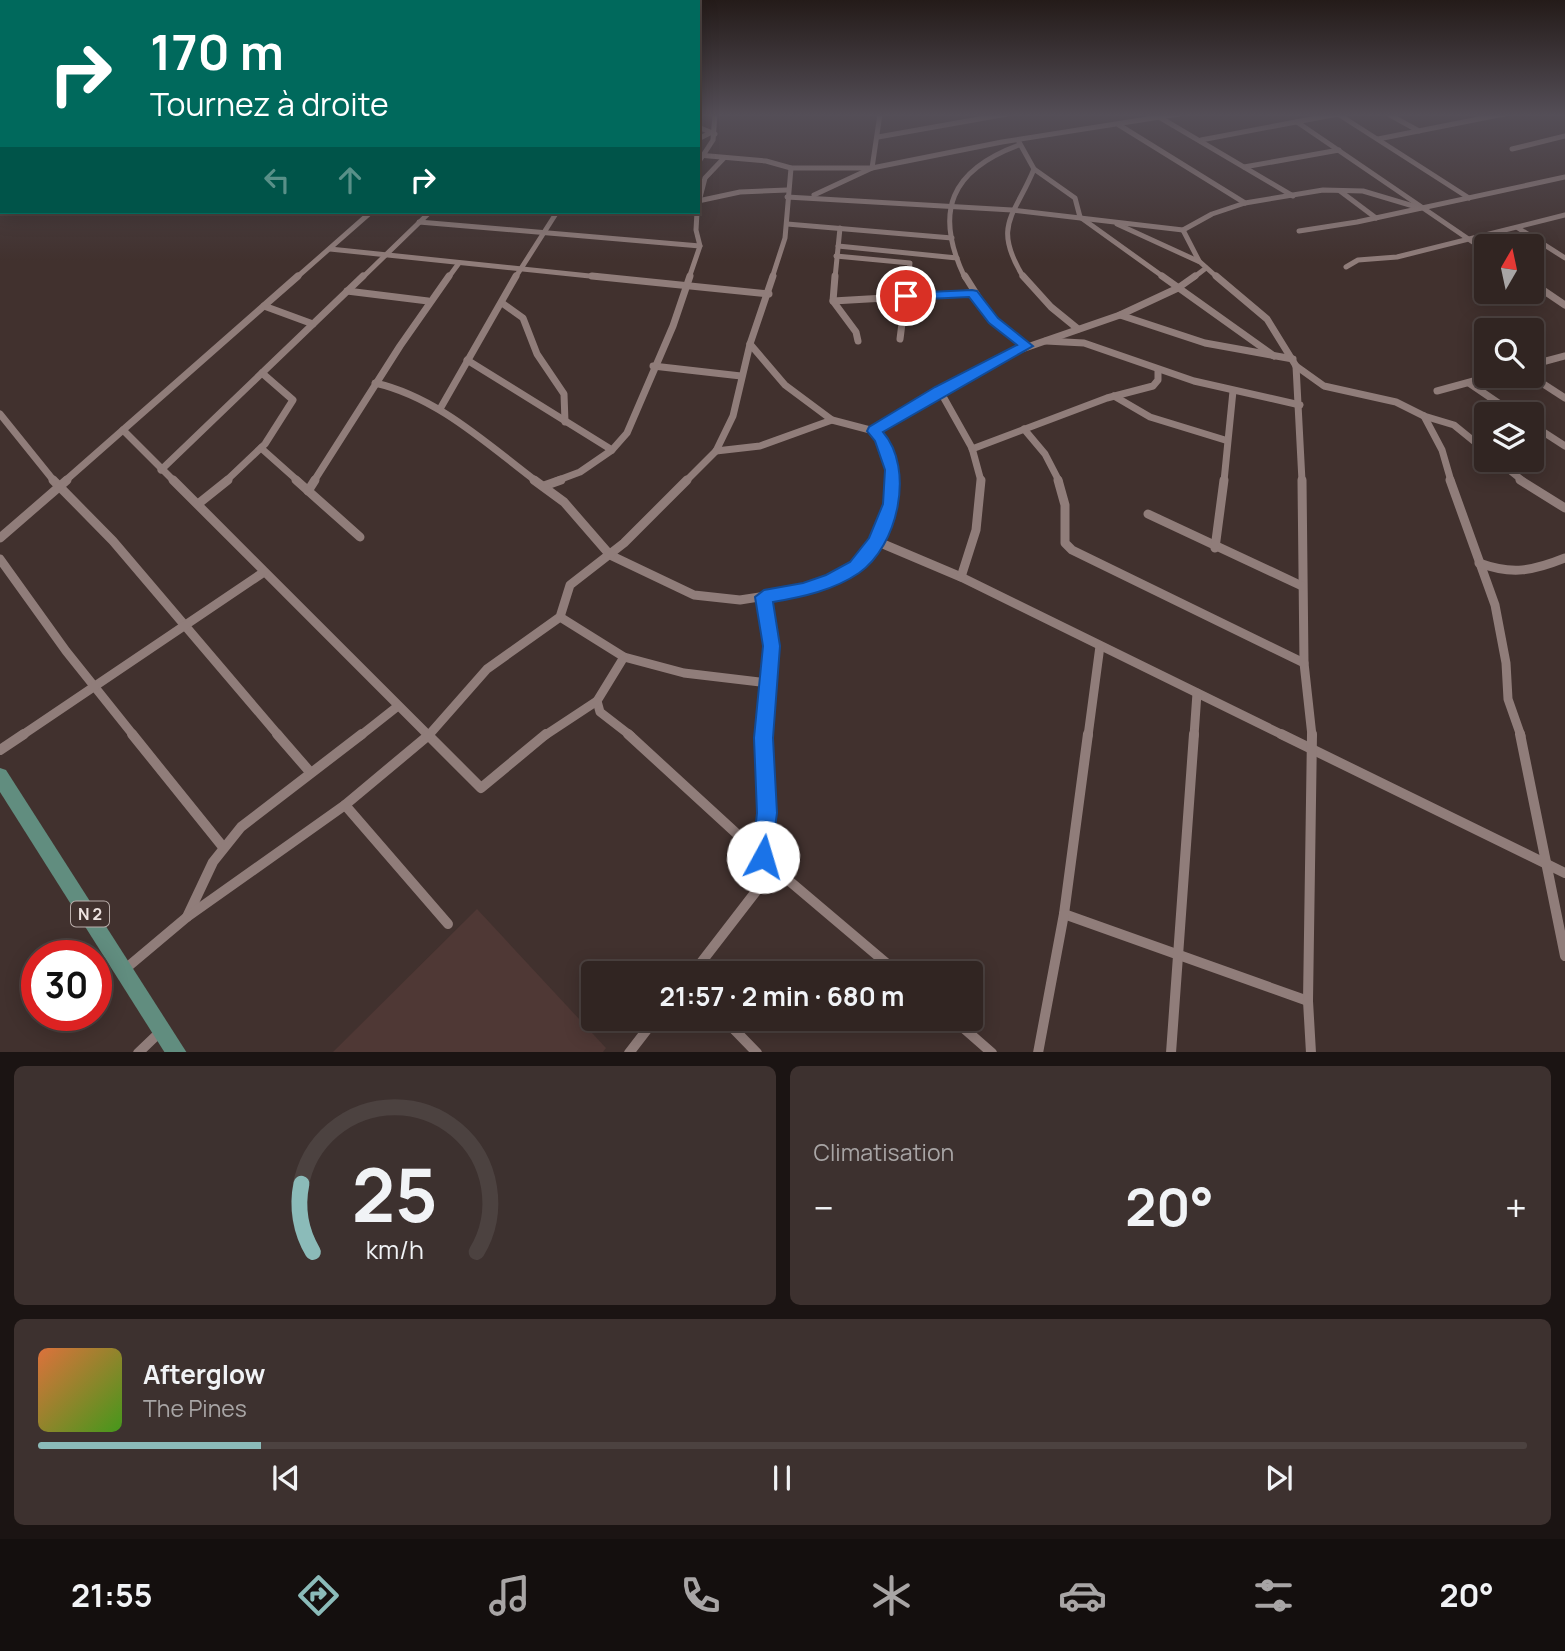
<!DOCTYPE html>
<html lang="fr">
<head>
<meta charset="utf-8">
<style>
	:root { --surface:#312522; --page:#3d312f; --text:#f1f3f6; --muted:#a8a5a5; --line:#4c4240; --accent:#8bbbb9 }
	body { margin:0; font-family:Manrope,sans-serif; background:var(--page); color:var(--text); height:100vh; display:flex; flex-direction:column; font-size:26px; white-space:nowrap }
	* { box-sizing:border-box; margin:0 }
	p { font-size:23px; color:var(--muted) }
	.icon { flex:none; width:38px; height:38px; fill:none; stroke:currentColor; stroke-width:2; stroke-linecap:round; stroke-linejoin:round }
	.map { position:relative; height:1052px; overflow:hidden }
	.panel { display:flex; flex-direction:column; gap:14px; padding:14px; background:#1b1413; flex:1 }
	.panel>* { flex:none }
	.top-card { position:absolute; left:0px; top:0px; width:700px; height:214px; box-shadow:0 4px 18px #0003,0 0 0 2px var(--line); background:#00695c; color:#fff; overflow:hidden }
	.needle { width:46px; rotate:9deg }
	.controls { position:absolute; left:1474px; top:234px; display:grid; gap:14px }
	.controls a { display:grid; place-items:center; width:70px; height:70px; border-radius:7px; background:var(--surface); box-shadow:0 4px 18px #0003,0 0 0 2px var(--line); font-size:35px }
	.speed { position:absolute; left:21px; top:940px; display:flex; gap:14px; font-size:35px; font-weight:700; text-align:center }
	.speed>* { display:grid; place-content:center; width:91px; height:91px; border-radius:50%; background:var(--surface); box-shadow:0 4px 18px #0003,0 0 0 2px var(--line); line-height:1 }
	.speed .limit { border:10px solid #d22; background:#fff; color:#111 }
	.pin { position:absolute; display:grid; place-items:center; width:60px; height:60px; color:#fff; margin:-30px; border:4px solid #fff; border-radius:50%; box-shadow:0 2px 7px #0007 }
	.me { position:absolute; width:77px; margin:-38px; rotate:6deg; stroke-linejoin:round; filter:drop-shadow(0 0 5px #0008) }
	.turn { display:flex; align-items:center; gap:24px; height:147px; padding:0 35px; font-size:32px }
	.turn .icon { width:91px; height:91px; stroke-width:2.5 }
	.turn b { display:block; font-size:49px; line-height:60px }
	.lanes { display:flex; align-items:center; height:66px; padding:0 35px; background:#0003; justify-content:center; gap:35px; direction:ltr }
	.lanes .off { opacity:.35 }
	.big { font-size:52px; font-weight:700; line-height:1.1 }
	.panel .card { flex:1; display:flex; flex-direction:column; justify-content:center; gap:10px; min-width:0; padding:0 24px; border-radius:10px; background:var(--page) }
	.panel .dial { align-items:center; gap:0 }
	.dial svg { height:182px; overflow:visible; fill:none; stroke:var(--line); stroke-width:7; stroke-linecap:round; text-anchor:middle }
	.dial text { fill:var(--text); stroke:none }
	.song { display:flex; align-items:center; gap:21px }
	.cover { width:84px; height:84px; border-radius:10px; background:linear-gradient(135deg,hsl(20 70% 55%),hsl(100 70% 35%)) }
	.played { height:7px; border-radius:4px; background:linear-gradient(90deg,var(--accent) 15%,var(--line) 15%) }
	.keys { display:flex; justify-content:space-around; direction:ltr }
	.heat { display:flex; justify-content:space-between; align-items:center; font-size:38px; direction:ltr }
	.panel .tiles { flex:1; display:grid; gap:14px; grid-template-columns:1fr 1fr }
	.card:last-child { grid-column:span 2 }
	.trip { position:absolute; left:581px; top:961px; width:402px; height:70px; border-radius:7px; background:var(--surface); box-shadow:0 4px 18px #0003,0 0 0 2px var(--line); font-weight:700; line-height:70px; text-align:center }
	.dock { display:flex; height:112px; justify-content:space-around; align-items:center; background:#140f0e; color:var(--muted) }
	.dock .icon { width:49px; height:49px }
	.dock .active { color:var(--accent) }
	.dock b { font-size:32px; color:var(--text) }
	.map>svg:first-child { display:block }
</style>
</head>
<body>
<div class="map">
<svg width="1565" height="1053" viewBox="0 0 1565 1053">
	<rect width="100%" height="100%" fill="#41312e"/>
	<polygon fill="#4f3835" points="477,909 606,1048 603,1052 333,1052"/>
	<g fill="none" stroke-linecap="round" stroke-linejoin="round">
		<g stroke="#907d7a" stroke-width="5">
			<polyline points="1338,114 1469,198"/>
			<polyline points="1388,114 1419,131"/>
			<polyline points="1159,117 1293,196"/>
			<polyline points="1297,122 1486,251"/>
			<polyline points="1119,125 1245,203"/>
			<polyline points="698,127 715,134"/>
			<polyline points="878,137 1007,114"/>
			<polyline points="698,139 710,133"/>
			<polyline points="1378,139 1504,114"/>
			<polyline points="1201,140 1338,114"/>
			<path d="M1019,142L1034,169C1015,216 991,225 1024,278"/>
			<polyline points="1512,149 1565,136"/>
			<polyline points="698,155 766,161 791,168 872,168 1002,142 1179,114"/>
			<polyline points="698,163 713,140 715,114"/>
			<polyline points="1244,167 1339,150"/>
			<polyline points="1034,169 1075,198 1080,217 1165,278"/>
			<polyline points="1340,191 1376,218"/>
			<polyline points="814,195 872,168 880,114"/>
			<polyline points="787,197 1012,210 1183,230 1212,214 1245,203 1323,190 1363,191 1420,208"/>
			<polyline points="698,201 740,192 787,190"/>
			<polyline points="698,205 705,178 724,158"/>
			<polyline points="570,212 591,212"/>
			<polyline points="419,222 700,246"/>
			<polyline points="787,224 952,238"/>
			<polyline points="1117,224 1200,262 1218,278"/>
			<polyline points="1518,228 1565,258"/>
			<polyline points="1183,230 1199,261"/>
			<polyline points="1299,231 1357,222 1565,177"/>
			<polyline points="838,246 957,258"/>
			<polyline points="330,249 609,278"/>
			<polyline points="836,256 910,263 908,278"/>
			<polyline points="1346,267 1358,260 1397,257 1565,215"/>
			<polyline points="296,278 371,212"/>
			<polyline points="362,278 430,212"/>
			<polyline points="448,278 459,263"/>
			<polyline points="515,278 557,212"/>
			<polyline points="689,278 700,246 696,230 697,212"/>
			<polyline points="772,278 785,238 791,168"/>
			<polyline points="835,278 840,228"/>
			<path d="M965,278C933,211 951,170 1019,145"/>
			<polyline points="1193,278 1206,268"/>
		</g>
		<g stroke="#907d7a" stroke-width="7">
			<polyline points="592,276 769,294"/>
			<polyline points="835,276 833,301 856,332 858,341"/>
			<polyline points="965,276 992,319 1026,346"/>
			<polyline points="1023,276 1051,307 1078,329"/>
			<polyline points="1162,276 1274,356"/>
			<polyline points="1216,276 1267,319 1296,366 1302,481"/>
			<polyline points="1531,282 1565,305"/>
			<polyline points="347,291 428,301"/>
			<polyline points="833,301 972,293"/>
			<polyline points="502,303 523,318 537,354 564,394 565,422"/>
			<polyline points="264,306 313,324"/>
			<polyline points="1120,315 1178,288 1195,276"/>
			<polyline points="900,339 908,276"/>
			<polyline points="1046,341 1084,343 1194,381 1300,405"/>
			<polyline points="750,344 785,385 832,420"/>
			<polyline points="467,360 612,450"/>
			<polyline points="1531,365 1565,356"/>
			<polyline points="653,366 741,376"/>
			<polyline points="1296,366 1324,386 1396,402 1424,416 1454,425 1486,451"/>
			<polyline points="1531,376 1565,398"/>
			<path d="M375,383C437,397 487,444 536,481"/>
			<polyline points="1469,383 1516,415"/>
			<polyline points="940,391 972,448 981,481"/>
			<polyline points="1437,391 1492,376"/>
			<polyline points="1114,396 1150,417 1225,440"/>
			<polyline points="440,409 516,276"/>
			<polyline points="0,414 54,481"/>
			<polyline points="1424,416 1442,450 1451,481"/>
			<polyline points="1531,424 1565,446"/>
			<polyline points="1024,429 1045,454 1059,481"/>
			<polyline points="123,430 174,481"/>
			<polyline points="874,431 1013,352 1120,315 1205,343 1293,359"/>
			<polyline points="261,448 298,481"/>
			<polyline points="972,449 1107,398 1153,386 1158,380 1158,370"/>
			<polyline points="716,451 760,446 832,420 874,431 881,439 893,470 892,481"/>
			<polyline points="1497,460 1523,481"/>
			<polyline points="161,470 363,276"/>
			<polyline points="65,481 298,276"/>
			<polyline points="226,481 265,444 293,400 262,373"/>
			<polyline points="314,481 400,346 449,276"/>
			<polyline points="556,481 580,472 612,450 627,433 673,326 690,276"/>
			<polyline points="686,481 716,451 733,416 750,344 773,276"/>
			<polyline points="1224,481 1233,391"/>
		</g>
		<g stroke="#907d7a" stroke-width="9">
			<polyline points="53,480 113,541 279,736"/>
			<polyline points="173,480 429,736"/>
			<polyline points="296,480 360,537"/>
			<polyline points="534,480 564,502 610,555 694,595 740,600 803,590 855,567 876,541 890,504 892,480"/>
			<polyline points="1058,480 1065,505 1065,543 1072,550 1304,663"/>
			<polyline points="1302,480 1304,663 1312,736"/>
			<polyline points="1450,480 1495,605 1506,663 1508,699 1521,736"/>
			<polyline points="1520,480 1565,508"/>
			<polyline points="544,486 561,480"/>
			<polyline points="308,491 315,480"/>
			<polyline points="198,504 228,480"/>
			<polyline points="1148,514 1302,586"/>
			<polyline points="0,538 67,480"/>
			<polyline points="876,541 961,577 1285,736"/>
			<polyline points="1215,548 1224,480"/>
			<polyline points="0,559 66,651 134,736"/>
			<path d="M1479,563C1512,575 1533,571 1565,558"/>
			<polyline points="961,577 976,530 981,480"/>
			<polyline points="560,617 624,657 684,673 769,683"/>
			<polyline points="624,657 597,701 600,712 631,736"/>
			<polyline points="21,736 264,572"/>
			<polyline points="360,736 398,706"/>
			<polyline points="428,736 487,669 560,617 570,585 624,543 687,480"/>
			<polyline points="544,736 597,701"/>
			<polyline points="763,736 771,649 764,597"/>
			<polyline points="1088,736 1100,646"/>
			<polyline points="1194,736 1197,693"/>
		</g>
		<g stroke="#907d7a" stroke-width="10">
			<polyline points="132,734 223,847"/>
			<polyline points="277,734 310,772"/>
			<polyline points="427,734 481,788 546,734"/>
			<polyline points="628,734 774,868 898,973"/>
			<polyline points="1281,734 1565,873"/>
			<polyline points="1520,734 1565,956"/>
			<polyline points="0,750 24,734"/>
			<polyline points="345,805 448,924"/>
			<polyline points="763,857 763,734"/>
			<polyline points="1064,914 1308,1001"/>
			<polyline points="187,917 213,862 241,827 362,734"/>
			<polyline points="124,970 187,917 345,805 430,734"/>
			<polyline points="693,973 774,868"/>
			<polyline points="723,1018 757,1053"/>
			<polyline points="952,1018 992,1053"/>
			<polyline points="138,1053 161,1031"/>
			<polyline points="629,1053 656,1018"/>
			<polyline points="1038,1053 1064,914 1088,734"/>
			<polyline points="1171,1053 1194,734"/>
			<polyline points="1311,1053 1308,1001 1312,734"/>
		</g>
		<polygon fill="#618d7f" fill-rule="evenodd" points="0,768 6,770 187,1053 165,1053 0,792"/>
	</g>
	<linearGradient id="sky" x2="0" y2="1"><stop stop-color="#241b19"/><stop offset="0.44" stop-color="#544e57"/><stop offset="1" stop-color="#544e57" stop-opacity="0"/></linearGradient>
	<rect width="1565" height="261" fill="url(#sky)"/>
	<path fill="#1a73e8" stroke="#114b97" stroke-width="2" d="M972,290L977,291L998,318L1033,346L883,432C915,469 898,546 859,573C834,590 803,597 773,602L780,646L773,738L777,813L770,864L763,867L755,864L752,857L757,813L754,738L763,646L755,597L764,590L803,583L826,575L850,562L869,538L883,504L885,470L875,441L867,431L869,427L935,387L1017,345L989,323L969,297L906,300L900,296L906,293Z"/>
	<g text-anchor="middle" stroke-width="7" stroke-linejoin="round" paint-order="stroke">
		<rect fill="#41312e" stroke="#baaeab" stroke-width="2" x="71" y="901.5" width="38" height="25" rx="5"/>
		<g font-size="16" font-weight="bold" fill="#eee3e1">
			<text x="90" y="920">N 2</text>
		</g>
	</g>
</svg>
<div class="controls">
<a><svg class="needle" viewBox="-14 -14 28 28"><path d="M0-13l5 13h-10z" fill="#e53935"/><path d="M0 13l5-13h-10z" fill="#a8a5a5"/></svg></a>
<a><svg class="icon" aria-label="search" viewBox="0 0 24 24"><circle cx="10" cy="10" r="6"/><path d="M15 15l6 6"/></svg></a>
<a><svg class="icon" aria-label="layers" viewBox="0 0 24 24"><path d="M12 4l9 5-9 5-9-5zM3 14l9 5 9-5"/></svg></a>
</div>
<div class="speed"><div class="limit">30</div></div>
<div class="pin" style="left:906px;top:296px;background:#d93025"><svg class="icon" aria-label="arrive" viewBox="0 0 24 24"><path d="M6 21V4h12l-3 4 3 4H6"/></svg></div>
<svg class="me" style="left:763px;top:857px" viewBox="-20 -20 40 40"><circle r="19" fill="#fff"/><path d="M0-13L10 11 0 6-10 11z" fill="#1a73e8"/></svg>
<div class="trip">21:57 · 2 min · 680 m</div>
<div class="top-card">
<div class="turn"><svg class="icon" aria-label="right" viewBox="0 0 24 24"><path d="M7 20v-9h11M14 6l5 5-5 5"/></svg><div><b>170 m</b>Tournez à droite</div></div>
<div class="lanes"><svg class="icon off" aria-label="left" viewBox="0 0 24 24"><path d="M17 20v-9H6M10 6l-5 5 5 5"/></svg><svg class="icon off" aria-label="ahead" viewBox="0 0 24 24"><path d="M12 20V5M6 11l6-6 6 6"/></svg><svg class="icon" aria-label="right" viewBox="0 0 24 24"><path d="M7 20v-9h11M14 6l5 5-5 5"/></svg></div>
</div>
</div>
<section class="panel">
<div class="tiles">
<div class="card dial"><svg viewBox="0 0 100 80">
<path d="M14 69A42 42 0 1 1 86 69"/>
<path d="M14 69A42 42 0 0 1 9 39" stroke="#8bbbb9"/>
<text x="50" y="56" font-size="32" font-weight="700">25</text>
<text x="50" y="72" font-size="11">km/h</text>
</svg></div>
<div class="card"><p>Climatisation</p>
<div class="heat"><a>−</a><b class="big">20°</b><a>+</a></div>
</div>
<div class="card">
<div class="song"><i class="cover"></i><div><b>Afterglow</b><p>The Pines</p></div></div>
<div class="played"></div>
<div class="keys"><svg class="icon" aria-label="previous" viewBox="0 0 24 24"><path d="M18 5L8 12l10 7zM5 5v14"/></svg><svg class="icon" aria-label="pause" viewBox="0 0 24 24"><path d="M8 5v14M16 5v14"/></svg><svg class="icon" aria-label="next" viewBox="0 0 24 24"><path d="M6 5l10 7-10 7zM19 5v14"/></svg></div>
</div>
</div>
</section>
<nav class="dock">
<b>21:55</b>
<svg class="icon active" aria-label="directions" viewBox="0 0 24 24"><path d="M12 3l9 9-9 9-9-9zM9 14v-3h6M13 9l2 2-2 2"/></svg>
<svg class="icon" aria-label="music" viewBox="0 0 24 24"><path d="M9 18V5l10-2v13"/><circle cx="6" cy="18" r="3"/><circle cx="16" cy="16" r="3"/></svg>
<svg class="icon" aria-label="phone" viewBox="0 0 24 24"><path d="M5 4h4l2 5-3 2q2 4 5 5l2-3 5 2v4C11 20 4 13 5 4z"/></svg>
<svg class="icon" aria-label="climate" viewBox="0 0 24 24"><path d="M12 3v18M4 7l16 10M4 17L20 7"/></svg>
<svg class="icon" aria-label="car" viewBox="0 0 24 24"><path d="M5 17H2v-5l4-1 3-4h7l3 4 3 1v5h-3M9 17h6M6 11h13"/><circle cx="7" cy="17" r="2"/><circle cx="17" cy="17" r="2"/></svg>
<svg class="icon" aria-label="filters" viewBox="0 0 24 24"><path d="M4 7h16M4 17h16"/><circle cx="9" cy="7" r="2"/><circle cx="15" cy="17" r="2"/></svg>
<b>20°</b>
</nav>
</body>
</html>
